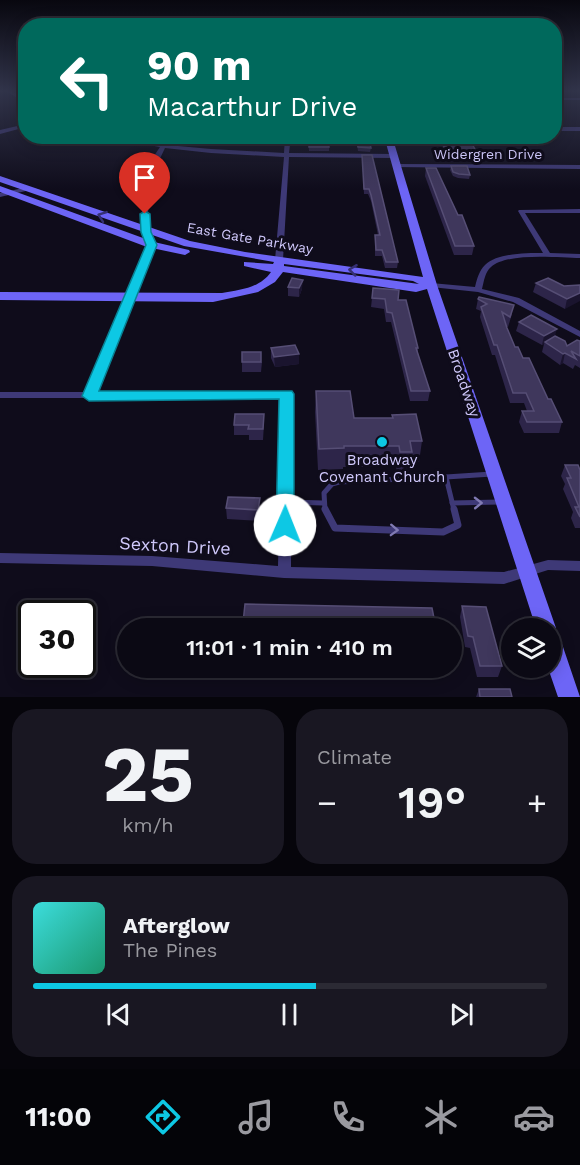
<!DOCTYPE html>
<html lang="en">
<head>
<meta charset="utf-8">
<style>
	:root { --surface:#0b0914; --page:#191722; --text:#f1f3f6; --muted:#9a9aa0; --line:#2b2a34; --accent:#0dc8e4 }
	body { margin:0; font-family:"Work Sans",sans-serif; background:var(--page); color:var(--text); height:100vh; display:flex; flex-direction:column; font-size:22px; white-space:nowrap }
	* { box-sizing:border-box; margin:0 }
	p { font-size:20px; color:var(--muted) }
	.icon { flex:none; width:33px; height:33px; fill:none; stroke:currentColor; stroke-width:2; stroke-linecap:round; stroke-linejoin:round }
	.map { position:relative; height:697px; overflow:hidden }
	.drawer { display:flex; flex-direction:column; gap:12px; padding:12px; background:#06050b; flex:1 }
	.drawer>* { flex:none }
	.banner { position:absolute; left:18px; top:18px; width:544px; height:126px; border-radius:24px; box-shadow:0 3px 15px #0003,0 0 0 2px var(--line); background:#00695c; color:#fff; overflow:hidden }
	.controls { position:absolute; left:501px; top:618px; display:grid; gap:12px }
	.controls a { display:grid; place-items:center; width:60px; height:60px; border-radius:50%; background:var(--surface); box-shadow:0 3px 15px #0003,0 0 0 2px var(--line); font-size:30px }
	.speed { position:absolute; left:18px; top:600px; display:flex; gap:12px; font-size:30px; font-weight:700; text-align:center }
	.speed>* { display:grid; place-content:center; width:78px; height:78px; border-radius:50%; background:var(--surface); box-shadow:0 3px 15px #0003,0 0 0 2px var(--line); line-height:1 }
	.speed .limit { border:3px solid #111; border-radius:9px; background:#fff; color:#111 }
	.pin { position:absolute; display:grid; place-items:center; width:51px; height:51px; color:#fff; margin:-62px -26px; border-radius:50% 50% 50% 0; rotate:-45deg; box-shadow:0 0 6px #0007 }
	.pin .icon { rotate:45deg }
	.me { position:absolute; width:66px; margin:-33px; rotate:1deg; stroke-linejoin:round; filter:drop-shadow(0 0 4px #0008) }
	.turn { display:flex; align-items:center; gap:21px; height:126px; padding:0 30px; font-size:27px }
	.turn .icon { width:78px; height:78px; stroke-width:2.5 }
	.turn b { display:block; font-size:42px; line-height:51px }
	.big { font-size:45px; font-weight:600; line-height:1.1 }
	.drawer .widget { flex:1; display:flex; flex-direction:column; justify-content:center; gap:9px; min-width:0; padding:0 21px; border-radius:24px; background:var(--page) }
	.drawer .dial { align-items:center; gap:0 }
	.dial b { font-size:78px; line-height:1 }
	.song { display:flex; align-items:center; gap:18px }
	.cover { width:72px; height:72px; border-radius:9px; background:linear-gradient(135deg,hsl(180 70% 55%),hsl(160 70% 35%)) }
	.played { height:6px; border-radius:3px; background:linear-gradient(90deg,var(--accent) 55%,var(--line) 55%) }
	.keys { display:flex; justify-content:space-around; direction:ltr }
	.heat { display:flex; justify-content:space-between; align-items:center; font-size:33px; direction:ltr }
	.drawer .tiles { flex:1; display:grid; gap:12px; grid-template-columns:1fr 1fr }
	.widget:last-child { grid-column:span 2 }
	.trip { position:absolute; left:117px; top:618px; width:345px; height:60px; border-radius:30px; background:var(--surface); box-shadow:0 3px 15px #0003,0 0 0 2px var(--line); font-weight:600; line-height:60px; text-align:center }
	.tabs { display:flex; height:96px; justify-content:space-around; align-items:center; background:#040408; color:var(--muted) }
	.tabs .icon { width:42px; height:42px }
	.tabs .on { color:var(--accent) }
	.tabs b { font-size:27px; color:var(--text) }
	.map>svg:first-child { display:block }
</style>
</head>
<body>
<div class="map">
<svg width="580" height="697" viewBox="0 0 580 697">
	<rect width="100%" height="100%" fill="#0f0c1b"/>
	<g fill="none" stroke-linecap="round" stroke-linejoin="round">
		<polyline stroke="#3e3977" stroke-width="2" points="448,136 451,144"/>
		<g stroke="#3e3977" stroke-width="5">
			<polyline points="446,477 454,510"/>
			<polyline points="446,477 492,474"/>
			<polyline points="287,502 323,503"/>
			<polyline points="452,503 500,502"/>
			<polyline points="325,510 324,493 332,484 339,482 446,477"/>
		</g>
		<polyline stroke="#3e3977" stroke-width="7" points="325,509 335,528 443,532 458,525 454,509"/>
		<g fill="#3e3977" fill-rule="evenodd">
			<polygon points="6,91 12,91 26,100 26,103"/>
			<rect x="555" y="98" width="25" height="2"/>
			<polygon points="26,124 26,127 0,134 0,130"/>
			<rect x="555" y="127" width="25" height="4"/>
			<polygon points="98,136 112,136 162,144 169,136 174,136 167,145 211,149 284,153 285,136 291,136 289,153 395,154 398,156 395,158 289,157 283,260 279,262 275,260 284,157 211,153 165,148 153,173 149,187 148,217 155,245 96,392 290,392 292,394 291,567 504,572 548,560 580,561 580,571 548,570 504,584 284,578 152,566 0,563 0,553 152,556 278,566 282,397 93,398 89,399 85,398 0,398 0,392 86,392 147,245 142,217 143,187 152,159 160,147"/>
			<polygon points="396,164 580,165 580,169 394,167 394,165"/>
			<polygon points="28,187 30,188 30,190 0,197 0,193"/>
			<path d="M580,209V213H525L550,253L580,254V258C559,258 508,252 491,267C485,272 484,281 482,289L519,298L580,331V337L513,302L478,292L431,287L427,285L431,283L475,287C477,279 479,271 485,265C497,253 526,253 543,253L518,211L519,210Z"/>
		</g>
		<g fill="#6d65f6" fill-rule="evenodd">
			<path d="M384,136H392L437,285L556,628L554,633L558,634L561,641L580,697H558L548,668H550V628H536L427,289L416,292L283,272L275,282L258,292L213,302L0,300V292L222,293C240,290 260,288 271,272L244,266V262L273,264L274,262L184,246L0,182V176L190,241L245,252L423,277ZM284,264L413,281L419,284L284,266Z"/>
			<polygon points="0,186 154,242 189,250 190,252 185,255 147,247 0,192"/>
		</g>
	</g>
	<g fill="#2d2549">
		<polygon points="308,136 329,147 329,151 309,151"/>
		<polygon points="356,136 368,136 371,148 370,152 358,151"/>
		<polygon points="408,136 435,136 434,143 411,143"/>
		<polygon points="441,138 452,144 477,159 448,162 441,142"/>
		<polygon points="362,155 398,262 397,268 385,268 382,256 375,256 375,235 378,235 371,201 368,194 364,194"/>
		<polygon points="451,166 470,175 469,179 458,178 453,176 450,170"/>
		<polygon points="426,168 458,215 474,246 472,255 454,255 425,176"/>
		<polygon points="536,283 564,286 580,285 565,309 533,292"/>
		<polygon points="288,287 302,289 299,297 288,296"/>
		<polygon points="372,298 398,300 418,348 418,353 430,391 428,401 410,401 391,322 386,322 384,309 371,307"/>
		<polygon points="478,299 512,314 508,327 506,326 515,347 523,358 562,422 559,433 524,433 519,422 522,411 527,411 524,403 510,403 495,355 492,355 480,317 481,311 476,309"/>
		<polygon points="519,322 555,336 567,346 580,341 580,368 575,365 573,369 563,363 560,365 542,352 544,344 542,345 516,331"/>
		<polygon points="271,348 299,364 275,367 271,358"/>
		<polygon points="242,362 262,362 261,372 242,372"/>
		<polygon points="316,391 354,418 392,418 392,415 422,441 419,462 410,462 409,473 397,473 396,467 343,467 343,469 318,470 315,412"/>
		<polygon points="264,424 263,440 249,440 249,435 234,435 234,425"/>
		<polygon points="565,465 580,470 580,528 575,528 571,518 573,512 563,489 565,484 561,476"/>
		<polygon points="226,508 260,509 259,521 227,519"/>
		<polygon points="462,606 502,666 498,677 477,677 470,648 465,647 460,617"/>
		<polygon points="434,618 432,628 243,628 243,623"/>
		<polygon points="479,689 512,697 476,697"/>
	</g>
	<g fill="#1a142e">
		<polygon points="478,155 477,159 448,162 448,158"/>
		<polygon points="303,280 302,289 299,297 299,288"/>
		<polygon points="580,293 580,301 565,309 567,299"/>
		<polygon points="557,329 554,339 545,342 544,344 542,345 544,336"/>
		<polygon points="565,353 563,363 560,365 563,354"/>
		<polygon points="299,354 299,364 275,367 274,357"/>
		<polygon points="260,498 260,509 259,521 258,510"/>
	</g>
	<g fill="#3f375c" stroke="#564e75" stroke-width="1.5">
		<polygon points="309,136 327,136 329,147 309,147"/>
		<polygon points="356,136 368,136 371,148 358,147"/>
		<polygon points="441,138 447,138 452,144 454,138 469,138 478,155 448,158"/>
		<polygon points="362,155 372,155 398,262 386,262 382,250 376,250 375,235 380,235 371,195 369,189 364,189"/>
		<polygon points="451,166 467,166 470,175 459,174 453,172"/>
		<polygon points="426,168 436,168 458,215 462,215 474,246 455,246"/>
		<polygon points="292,278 303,280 299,288 288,287"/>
		<polygon points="548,278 564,286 580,285 580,293 567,299 536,283"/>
		<polygon points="373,288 399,290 398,300 406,300 418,348 416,348 430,391 411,391 392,313 387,312 385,299 372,298"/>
		<polygon points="479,297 514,305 510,317 502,312 507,328 515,347 518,347 523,358 529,358 548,399 551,399 562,422 527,422 522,411 534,411 526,393 513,393 497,345 494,345 481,307 487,304 478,299"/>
		<polygon points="531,315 557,329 544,336 519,322"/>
		<polygon points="555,336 565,341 567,346 577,340 580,341 580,356 571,351 576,359 565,353 563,354 545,342"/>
		<polygon points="295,345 299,354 274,357 271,348"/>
		<rect x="242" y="352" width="19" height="10"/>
		<polygon points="316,391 350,391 354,418 393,418 392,415 416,414 422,441 410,441 412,452 400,452 399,446 344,446 344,448 319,449"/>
		<polygon points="235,414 264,414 263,429 248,429 249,425 234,425"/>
		<polygon points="565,465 578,465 580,470 580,517 575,507 579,507 567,478 571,478"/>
		<polygon points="228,497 260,498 258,510 226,508"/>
		<polygon points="245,604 432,608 434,618 390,619 391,626 375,626 375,628 352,628 351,626 243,623"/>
		<polygon points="462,606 486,607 502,666 480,666 473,637 468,636"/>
		<polygon points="479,689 510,689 512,697 480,697"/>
	</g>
	<defs><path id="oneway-chevron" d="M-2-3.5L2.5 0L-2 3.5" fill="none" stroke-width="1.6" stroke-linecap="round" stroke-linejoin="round" transform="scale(1.5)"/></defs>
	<g stroke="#353073">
		<use href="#oneway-chevron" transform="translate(102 216) rotate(-160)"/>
		<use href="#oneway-chevron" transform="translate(353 270) rotate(-173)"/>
	</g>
	<g stroke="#807ab3">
		<use href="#oneway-chevron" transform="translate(478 503) rotate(-1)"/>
		<use href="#oneway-chevron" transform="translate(394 530) rotate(2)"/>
	</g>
	<linearGradient id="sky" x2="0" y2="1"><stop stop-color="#08070f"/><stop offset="0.48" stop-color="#31344a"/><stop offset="1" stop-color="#31344a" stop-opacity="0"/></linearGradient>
	<rect width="580" height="189" fill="url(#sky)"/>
	<polygon fill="#0dc8e4" stroke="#088294" stroke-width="1.5" points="145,211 150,214 151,232 157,245 99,391 292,391 294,394 294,525 292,531 285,533 278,531 276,525 279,399 89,401 82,396 146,245 141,232 140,214"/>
	<circle fill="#0dc8e4" stroke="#0f0c1b" stroke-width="2" cx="382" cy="442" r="6"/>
	<g text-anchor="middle" stroke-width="6" stroke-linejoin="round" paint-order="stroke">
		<g font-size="14" fill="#d0c9fc" stroke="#0f0c1b">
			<text x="488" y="159">Widergren Drive</text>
			<text transform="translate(250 238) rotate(10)" y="5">East Gate Parkway</text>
		</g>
		<g font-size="15" fill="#d0c9fc" stroke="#0f0c1b">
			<text transform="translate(464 383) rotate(71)" y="5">Broadway</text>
		</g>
		<g font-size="15" fill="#d0c9fc" stroke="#0f0c1b">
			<text x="382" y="465">Broadway<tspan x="382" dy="17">Covenant Church</tspan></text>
		</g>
		<g font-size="18" fill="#d0c9fc" stroke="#0f0c1b">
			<text transform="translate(175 546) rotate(3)" y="6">Sexton Drive</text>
		</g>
	</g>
</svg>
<div class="controls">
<a><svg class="icon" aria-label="layers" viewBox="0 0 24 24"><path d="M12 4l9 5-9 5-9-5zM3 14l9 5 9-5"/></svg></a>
</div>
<div class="speed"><div class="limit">30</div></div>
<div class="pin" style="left:145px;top:214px;background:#d93025"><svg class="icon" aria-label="arrive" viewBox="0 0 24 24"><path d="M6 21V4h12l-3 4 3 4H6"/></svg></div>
<svg class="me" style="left:285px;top:525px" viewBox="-20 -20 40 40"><circle r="19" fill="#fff"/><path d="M0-13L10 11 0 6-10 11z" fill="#0dc8e4"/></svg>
<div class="trip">11:01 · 1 min · 410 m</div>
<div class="banner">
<div class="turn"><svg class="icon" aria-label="left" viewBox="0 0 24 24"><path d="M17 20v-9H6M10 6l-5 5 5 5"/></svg><div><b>90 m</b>Macarthur Drive</div></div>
</div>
</div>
<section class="drawer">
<div class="tiles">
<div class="widget dial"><b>25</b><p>km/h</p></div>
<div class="widget"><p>Climate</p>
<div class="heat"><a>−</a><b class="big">19°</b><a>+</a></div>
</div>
<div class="widget">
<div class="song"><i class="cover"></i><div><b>Afterglow</b><p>The Pines</p></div></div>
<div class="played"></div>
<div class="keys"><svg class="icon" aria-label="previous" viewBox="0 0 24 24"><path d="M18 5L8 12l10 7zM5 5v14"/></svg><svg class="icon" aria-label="pause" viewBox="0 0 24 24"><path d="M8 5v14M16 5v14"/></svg><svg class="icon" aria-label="next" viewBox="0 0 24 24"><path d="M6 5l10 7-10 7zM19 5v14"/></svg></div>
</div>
</div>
</section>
<nav class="tabs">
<b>11:00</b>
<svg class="icon on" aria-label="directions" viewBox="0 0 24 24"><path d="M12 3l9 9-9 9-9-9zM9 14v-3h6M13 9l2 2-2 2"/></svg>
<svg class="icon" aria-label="music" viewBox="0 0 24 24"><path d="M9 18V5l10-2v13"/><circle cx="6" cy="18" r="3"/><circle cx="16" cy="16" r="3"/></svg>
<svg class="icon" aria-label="phone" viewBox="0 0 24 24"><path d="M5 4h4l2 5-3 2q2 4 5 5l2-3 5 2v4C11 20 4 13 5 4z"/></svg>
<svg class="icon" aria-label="climate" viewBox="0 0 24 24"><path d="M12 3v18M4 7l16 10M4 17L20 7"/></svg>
<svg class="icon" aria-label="car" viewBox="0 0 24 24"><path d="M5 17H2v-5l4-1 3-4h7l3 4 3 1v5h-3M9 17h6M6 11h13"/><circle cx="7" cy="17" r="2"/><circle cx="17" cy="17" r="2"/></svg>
</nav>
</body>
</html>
